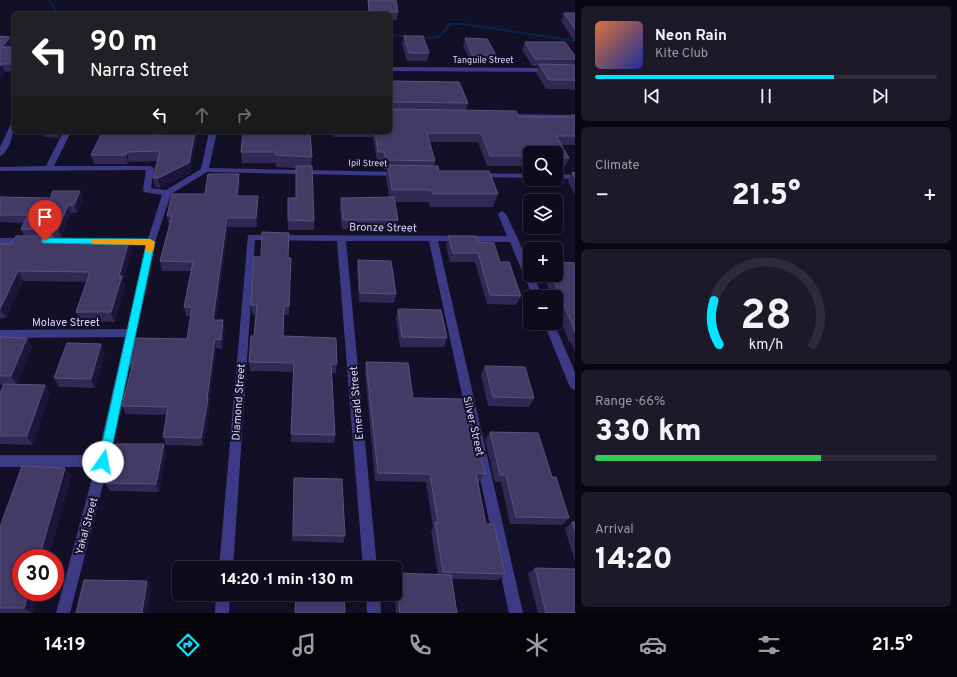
<!DOCTYPE html>
<html lang="en">
<head>
<meta charset="utf-8">
<style>
	:root { --surface:#0e0b1c; --page:#1c1929; --text:#f1f3f6; --muted:#9b9ba3; --line:#2e2b3b; --accent:#00e5ff }
	body { margin:0; font-family:Overpass,sans-serif; background:var(--page); color:var(--text); height:100vh; display:flex; flex-direction:column; font-size:15px; white-space:nowrap }
	* { box-sizing:border-box; margin:0 }
	p { font-size:13px; color:var(--muted) }
	.icon { flex:none; width:22px; height:22px; fill:none; stroke:currentColor; stroke-width:2; stroke-linecap:round; stroke-linejoin:round }
	.map { position:relative; flex:1; overflow:hidden }
	.details { display:flex; flex-direction:column; gap:6px; padding:6px; background:#08060f; width:382px }
	.details>* { flex:none }
	.hud { position:absolute; left:12px; top:12px; width:380px; height:122px; border-radius:6px; box-shadow:0 2px 6px #0003,0 0 0 1px var(--line); background:#202124; color:#fff; overflow:hidden }
	.fabs { position:absolute; left:523px; top:146px; display:grid; gap:8px }
	.fabs a { display:grid; place-items:center; width:40px; height:40px; border-radius:6px; background:var(--surface); box-shadow:0 2px 6px #0003,0 0 0 1px var(--line); font-size:20px }
	.speed { position:absolute; left:12px; top:549px; display:flex; gap:8px; font-size:20px; font-weight:700; text-align:center }
	.speed>* { display:grid; place-content:center; width:52px; height:52px; border-radius:50%; background:var(--surface); box-shadow:0 2px 6px #0003,0 0 0 1px var(--line); line-height:1 }
	.speed .limit { border:6px solid #d22; background:#fff; color:#111 }
	.pin { position:absolute; display:grid; place-items:center; width:34px; height:34px; color:#fff; margin:-41px -17px; border-radius:50% 50% 50% 0; rotate:-45deg; box-shadow:0 0 4px #0007 }
	.pin .icon { rotate:45deg }
	.me { position:absolute; width:44px; margin:-22px; rotate:12deg; stroke-linejoin:round; filter:drop-shadow(0 0 3px #0008) }
	.turn { display:flex; align-items:center; gap:14px; height:84px; padding:0 12px; font-size:18px }
	.turn .icon { width:52px; height:52px; stroke-width:2.5 }
	.turn b { display:block; font-size:28px; line-height:34px }
	.lanes { display:flex; align-items:center; height:38px; padding:0 12px; background:#0003; justify-content:center; gap:20px; direction:ltr }
	.lanes .off { opacity:.35 }
	.big { font-size:30px; font-weight:800; line-height:1.1 }
	.details .card { flex:1; display:flex; flex-direction:column; justify-content:center; gap:6px; min-width:0; padding:0 14px; border-radius:6px; background:var(--page) }
	.details .dial { align-items:center; gap:0 }
	.dial svg { height:104px; overflow:visible; fill:none; stroke:var(--line); stroke-width:7; stroke-linecap:round; text-anchor:middle }
	.dial text { fill:var(--text); stroke:none }
	.song { display:flex; align-items:center; gap:12px }
	.cover { width:48px; height:48px; border-radius:6px; background:linear-gradient(135deg,hsl(20 70% 55%),hsl(230 70% 35%)) }
	.played { height:4px; border-radius:2px; background:linear-gradient(90deg,var(--accent) 70%,var(--line) 70%) }
	.keys { display:flex; justify-content:space-around; direction:ltr }
	.heat { display:flex; justify-content:space-between; align-items:center; font-size:22px; direction:ltr }
	.charge { height:6px; border-radius:3px; background:linear-gradient(90deg,#34c759 66%,var(--line) 0) }
	.trip { position:absolute; left:172px; top:561px; width:230px; height:40px; border-radius:6px; background:var(--surface); box-shadow:0 2px 6px #0003,0 0 0 1px var(--line); font-weight:800; line-height:40px; text-align:center }
	.dock { display:flex; height:64px; justify-content:space-around; align-items:center; background:#06040b; color:var(--muted) }
	.dock .icon { width:28px; height:28px }
	.dock .on { color:var(--accent) }
	.dock b { font-size:18px; color:var(--text) }
	main { display:flex; flex:1; min-height:0 }
	.map>svg:first-child { display:block }
</style>
</head>
<body>
<main>
<div class="map">
<svg width="575" height="613" viewBox="0 0 575 613">
	<rect width="100%" height="100%" fill="#130f26"/>
	<g fill="none" stroke-linecap="round" stroke-linejoin="round">
		<g fill="#0c2248" fill-rule="evenodd">
			<path d="M48,0H50L57,10L65,14C54,14 53,8 48,0Z"/>
			<polygon points="449,23 464,23 575,40 575,42 464,25 451,25 441,37 431,39 390,36 390,34 431,37 439,35"/>
		</g>
		<g fill="#3d3a85" fill-rule="evenodd">
			<polygon points="390,67 575,68 575,72 390,71"/>
			<polygon points="507,114 575,115 575,119 505,117 505,115"/>
			<path d="M11,124H14C14,132 9,153 0,156V147Z"/>
			<polygon points="63,132 71,132 54,166 150,166 154,168 151,188 166,190 201,169 209,132 217,132 209,168 400,172 404,174 400,176 207,172 171,194 155,242 109,461 70,613 56,613 95,467 0,467 0,455 98,455 125,337 0,338 0,330 127,329 146,245 42,244 38,241 42,238 148,239 162,195 144,192 143,190 146,170 0,171 0,167 46,166"/>
			<polygon points="475,173 530,174 530,178 478,177 475,177"/>
			<polygon points="556,174 575,175 575,179 556,178"/>
			<polygon points="502,211 506,214 518,239 530,268 530,275 533,275 543,297 533,297 510,242 438,241 523,613 509,613 429,241 346,241 377,568 363,568 337,241 255,240 233,568 219,568 248,235 507,236 498,214"/>
			<polygon points="0,238 26,238 30,241 26,244 0,244"/>
			<polygon points="544,323 554,323 575,372 575,390 571,388 569,385"/>
			<polygon points="216,594 230,594 229,613 215,613"/>
			<polygon points="366,594 380,594 381,613 367,613"/>
		</g>
	</g>
	<g fill="#312854">
		<polygon points="368,0 396,0 398,12 397,20 390,20 390,14 368,14"/>
		<polygon points="564,13 575,13 575,42 561,21"/>
		<polygon points="0,36 13,44 11,47 14,47 14,71 5,72 0,78"/>
		<polygon points="404,36 429,53 427,61 407,61 402,44"/>
		<polygon points="465,38 496,55 494,62 471,62 463,46"/>
		<polygon points="525,42 575,59 574,65 575,65 575,90 571,90 570,89 546,89 536,73 539,66 532,66 522,50"/>
		<polygon points="390,81 468,103 466,110 519,117 570,117 571,115 575,115 575,145 561,145 569,158 565,167 556,167 556,153 530,153 530,166 487,166 478,142 429,142 435,161 434,166 439,171 498,194 493,207 430,207 428,202 395,202 398,220 396,229 342,229 340,207 341,198 389,197 386,177 387,170 384,170 383,161 377,161 373,137 333,137 333,132 390,132"/>
		<polygon points="42,132 61,132 59,138 44,137"/>
		<polygon points="243,132 312,157 311,166 314,221 314,230 288,230 288,198 296,198 296,168 276,167 276,163 242,163 241,152"/>
		<polygon points="163,135 190,173 160,188 155,187 153,178 158,161 129,162 128,164 94,164 91,155"/>
		<polygon points="572,172 575,173 575,195 568,182"/>
		<polygon points="240,183 238,196 258,205 257,227 228,227 216,320 225,329 222,349 216,348 209,403 210,407 203,446 166,445 163,437 167,415 126,414 122,406 131,370 129,363 187,339 191,316 186,316 184,307 191,271 162,271 160,261 169,225 167,216 205,194"/>
		<polygon points="80,191 83,199 77,213 71,213 61,237 53,237 55,242 132,251 123,281 125,286 115,322 80,321 76,312 87,282 23,281 6,318 0,318 0,244 11,244 24,236 21,229 24,223 0,222 0,197 50,198"/>
		<polygon points="448,236 478,242 500,262 521,296 516,305 487,304 475,262 450,262 446,245"/>
		<polygon points="289,258 291,258 289,315 284,315 283,336 337,364 336,373 332,373 335,435 334,443 291,442 293,372 250,371 249,362 254,336 256,315 252,314 251,305"/>
		<polygon points="358,260 396,294 394,303 359,302 357,269"/>
		<polygon points="575,263 575,352 571,342 569,342 556,308 556,297 552,297 543,275 556,275"/>
		<polygon points="398,309 447,338 444,347 400,347 396,318"/>
		<polygon points="0,337 27,338 32,347 17,384 45,385 50,393 33,445 0,444 0,393 4,385 0,385"/>
		<polygon points="105,353 95,388 59,387 54,378"/>
		<polygon points="366,362 413,398 473,431 485,474 479,482 477,482 486,524 505,574 498,580 452,579 457,613 396,613 394,594 395,594 395,575 396,573 438,575 431,530 433,527 426,482 375,481 365,372"/>
		<polygon points="485,366 534,398 529,407 488,406 481,375"/>
		<polygon points="490,432 552,477 569,518 562,525 510,524 501,482 495,482 485,440"/>
		<polygon points="164,444 166,453 159,492 110,491 105,483"/>
		<polygon points="65,468 71,476 48,558 21,558 39,592 33,613 0,613 0,527"/>
		<polygon points="294,478 345,536 343,543 292,541"/>
		<polygon points="572,522 575,522 575,562 565,529"/>
		<polygon points="535,568 575,613 538,613 528,574"/>
	</g>
	<g fill="#1d163a">
		<polygon points="10,37 13,44 5,54 2,47"/>
		<polygon points="2,64 5,72 0,78 0,66"/>
		<polygon points="57,132 61,132 59,138"/>
		<polygon points="195,132 198,132 190,173 160,188 158,178"/>
		<polygon points="127,152 129,162 128,164 126,155"/>
		<polygon points="239,174 240,183 237,205 237,196"/>
		<polygon points="80,191 83,199 77,213 74,205"/>
		<polygon points="258,196 258,205 257,227 256,218"/>
		<polygon points="68,205 71,213 61,237 58,229"/>
		<polygon points="227,218 228,227 215,329 213,320"/>
		<polygon points="53,236 57,246 51,242"/>
		<polygon points="129,241 132,251 123,281 125,286 115,322 111,312 119,276"/>
		<polygon points="18,271 23,281 6,318 0,309"/>
		<polygon points="223,320 225,329 222,349 221,340"/>
		<polygon points="27,338 32,347 17,385 11,376"/>
		<polygon points="215,339 216,348 209,403 210,407 203,446 201,438"/>
		<polygon points="101,344 105,353 95,388 91,379"/>
		<polygon points="45,385 50,393 33,445 27,436"/>
		<polygon points="164,444 166,453 159,492 156,484"/>
		<polygon points="65,468 71,476 48,558 39,558"/>
		<polygon points="147,581 151,587 147,613 142,613"/>
		<polygon points="29,592 39,592 33,613 31,613 24,608"/>
	</g>
	<g fill="#433a66" stroke="#5a527e">
		<polygon points="368,0 396,0 398,12 369,11"/>
		<polygon points="564,13 575,13 575,29"/>
		<polygon points="0,36 10,37 2,47 14,47 14,64 2,64 0,66"/>
		<polygon points="404,36 423,36 429,53 409,53"/>
		<polygon points="465,38 487,39 496,55 472,55"/>
		<polygon points="525,42 565,42 575,56 575,59 535,59"/>
		<polygon points="539,64 575,65 575,81 573,80 549,80"/>
		<polygon points="390,81 459,82 468,103 391,102 390,104"/>
		<polygon points="390,104 391,109 516,111 519,117 573,117 571,115 575,115 575,136 556,136 569,158 556,158 556,153 530,153 530,156 490,156 481,133 427,133 435,161 386,160 384,152 378,152 375,132 390,132"/>
		<polygon points="164,132 195,132 189,163 158,178 153,178 160,151 127,152 126,155 91,155 102,133 163,135"/>
		<polygon points="243,132 310,132 312,157 276,155 276,152 241,152"/>
		<polygon points="388,165 438,166 439,171 489,171 498,194 433,194 431,190 392,190"/>
		<polygon points="296,166 312,166 314,221 288,220 288,198 296,198"/>
		<polygon points="572,172 575,173 575,178"/>
		<polygon points="208,174 239,174 237,196 258,196 256,218 227,218 213,320 223,320 221,340 215,339 207,399 208,399 201,438 163,437 168,407 122,406 133,363 129,363 135,338 187,339 192,307 184,307 193,262 160,261 172,216 167,216 172,194 205,194"/>
		<polygon points="53,191 80,191 74,205 68,205 58,229 21,229 28,215 0,215 0,197 50,198"/>
		<polygon points="394,197 398,220 343,220 341,198"/>
		<polygon points="262,232 289,233 288,258 291,258 289,306 284,306 283,336 336,338 337,364 331,364 335,435 291,434 294,363 249,362 251,336 254,336 257,305 251,305 254,257 261,257"/>
		<polygon points="16,236 53,236 51,242 129,241 119,276 122,276 111,312 76,312 90,272 18,271 0,309 0,244 11,244"/>
		<polygon points="448,236 476,236 478,242 494,243 500,262 509,262 521,296 490,295 478,253 453,253"/>
		<polygon points="358,260 391,261 396,294 360,293"/>
		<polygon points="556,262 575,263 575,332 552,275 556,275"/>
		<polygon points="398,309 441,310 447,338 402,337"/>
		<polygon points="0,337 27,338 11,376 0,376"/>
		<polygon points="67,343 101,344 91,379 54,378"/>
		<polygon points="366,362 408,363 413,398 466,399 473,431 475,431 485,474 476,473 486,524 494,524 505,574 443,572 435,522 438,523 430,474 378,473"/>
		<polygon points="485,366 525,367 534,398 493,397"/>
		<polygon points="4,384 45,385 27,436 0,436 0,393"/>
		<polygon points="490,432 538,433 552,477 556,477 569,518 516,517 506,475 500,475"/>
		<polygon points="115,444 164,444 156,484 105,483"/>
		<polygon points="22,466 65,468 39,558 21,558 21,592 29,592 24,608 0,608 0,527"/>
		<polygon points="294,478 342,479 345,536 293,535"/>
		<polygon points="572,522 575,522 575,531"/>
		<polygon points="535,568 575,569 575,613 546,613"/>
		<polygon points="396,573 451,575 457,613 400,613"/>
		<polygon points="84,580 147,581 142,613 76,613"/>
		<polygon points="296,594 344,594 345,613 295,613"/>
	</g>
	<polygon fill="#00e5ff" stroke="#0095a6" points="45,238 150,239 155,242 109,462 107,465 103,467 99,465 98,462 146,245 42,243 42,239"/>
	<polygon fill="#f59e0b" points="91,239 150,239 155,242 153,251 149,253 145,251 146,245 93,244 91,243"/>
	<g text-anchor="middle" stroke-width="4" stroke-linejoin="round" paint-order="stroke">
		<g font-size="9" fill="#d9d4ff" stroke="#130f26">
			<text x="483" y="63">Tanguile Street</text>
			<text transform="translate(368 163) rotate(1)" y="3">Ipil Street</text>
		</g>
		<g font-size="11" fill="#d9d4ff" stroke="#130f26">
			<text transform="translate(383 227) rotate(1)" y="4">Bronze Street</text>
			<text x="66" y="326">Molave Street</text>
			<text transform="translate(238 402) rotate(-86)" y="4">Diamond Street</text>
			<text transform="translate(356 403) rotate(-95)" y="4">Emerald Street</text>
			<text transform="translate(474 426) rotate(77)" y="4">Silver Street</text>
			<text transform="translate(86 526) rotate(-75)" y="4">Yakal Street</text>
		</g>
	</g>
</svg>
<div class="fabs">
<a><svg class="icon" aria-label="search" viewBox="0 0 24 24"><circle cx="10" cy="10" r="6"/><path d="M15 15l6 6"/></svg></a>
<a><svg class="icon" aria-label="layers" viewBox="0 0 24 24"><path d="M12 4l9 5-9 5-9-5zM3 14l9 5 9-5"/></svg></a>
<a>+</a>
<a>−</a>
</div>
<div class="speed"><div class="limit">30</div></div>
<div class="pin" style="left:45px;top:241px;background:#d93025"><svg class="icon" aria-label="arrive" viewBox="0 0 24 24"><path d="M6 21V4h12l-3 4 3 4H6"/></svg></div>
<svg class="me" style="left:103px;top:462px" viewBox="-20 -20 40 40"><circle r="19" fill="#fff"/><path d="M0-13L10 11 0 6-10 11z" fill="#00e5ff"/></svg>
<div class="trip">14:20 · 1 min · 130 m</div>
<div class="hud">
<div class="turn"><svg class="icon" aria-label="left" viewBox="0 0 24 24"><path d="M17 20v-9H6M10 6l-5 5 5 5"/></svg><div><b>90 m</b>Narra Street</div></div>
<div class="lanes"><svg class="icon" aria-label="left" viewBox="0 0 24 24"><path d="M17 20v-9H6M10 6l-5 5 5 5"/></svg><svg class="icon off" aria-label="ahead" viewBox="0 0 24 24"><path d="M12 20V5M6 11l6-6 6 6"/></svg><svg class="icon off" aria-label="right" viewBox="0 0 24 24"><path d="M7 20v-9h11M14 6l5 5-5 5"/></svg></div>
</div>
</div>
<section class="details">
<div class="card">
<div class="song"><i class="cover"></i><div><b>Neon Rain</b><p>Kite Club</p></div></div>
<div class="played"></div>
<div class="keys"><svg class="icon" aria-label="previous" viewBox="0 0 24 24"><path d="M18 5L8 12l10 7zM5 5v14"/></svg><svg class="icon" aria-label="pause" viewBox="0 0 24 24"><path d="M8 5v14M16 5v14"/></svg><svg class="icon" aria-label="next" viewBox="0 0 24 24"><path d="M6 5l10 7-10 7zM19 5v14"/></svg></div>
</div>
<div class="card"><p>Climate</p>
<div class="heat"><a>−</a><b class="big">21.5°</b><a>+</a></div>
</div>
<div class="card dial"><svg viewBox="0 0 100 80">
<path d="M14 69A42 42 0 1 1 86 69"/>
<path d="M14 69A42 42 0 0 1 10 35" stroke="#00e5ff"/>
<text x="50" y="56" font-size="32" font-weight="700">28</text>
<text x="50" y="72" font-size="11">km/h</text>
</svg></div>
<div class="card"><p>Range · 66%</p><b class="big">330 km</b><div class="charge"></div></div>
<div class="card"><p>Arrival</p><b class="big">14:20</b></div>
</section>
</main>
<nav class="dock">
<b>14:19</b>
<svg class="icon on" aria-label="directions" viewBox="0 0 24 24"><path d="M12 3l9 9-9 9-9-9zM9 14v-3h6M13 9l2 2-2 2"/></svg>
<svg class="icon" aria-label="music" viewBox="0 0 24 24"><path d="M9 18V5l10-2v13"/><circle cx="6" cy="18" r="3"/><circle cx="16" cy="16" r="3"/></svg>
<svg class="icon" aria-label="phone" viewBox="0 0 24 24"><path d="M5 4h4l2 5-3 2q2 4 5 5l2-3 5 2v4C11 20 4 13 5 4z"/></svg>
<svg class="icon" aria-label="climate" viewBox="0 0 24 24"><path d="M12 3v18M4 7l16 10M4 17L20 7"/></svg>
<svg class="icon" aria-label="car" viewBox="0 0 24 24"><path d="M5 17H2v-5l4-1 3-4h7l3 4 3 1v5h-3M9 17h6M6 11h13"/><circle cx="7" cy="17" r="2"/><circle cx="17" cy="17" r="2"/></svg>
<svg class="icon" aria-label="filters" viewBox="0 0 24 24"><path d="M4 7h16M4 17h16"/><circle cx="9" cy="7" r="2"/><circle cx="15" cy="17" r="2"/></svg>
<b>21.5°</b>
</nav>
</body>
</html>
